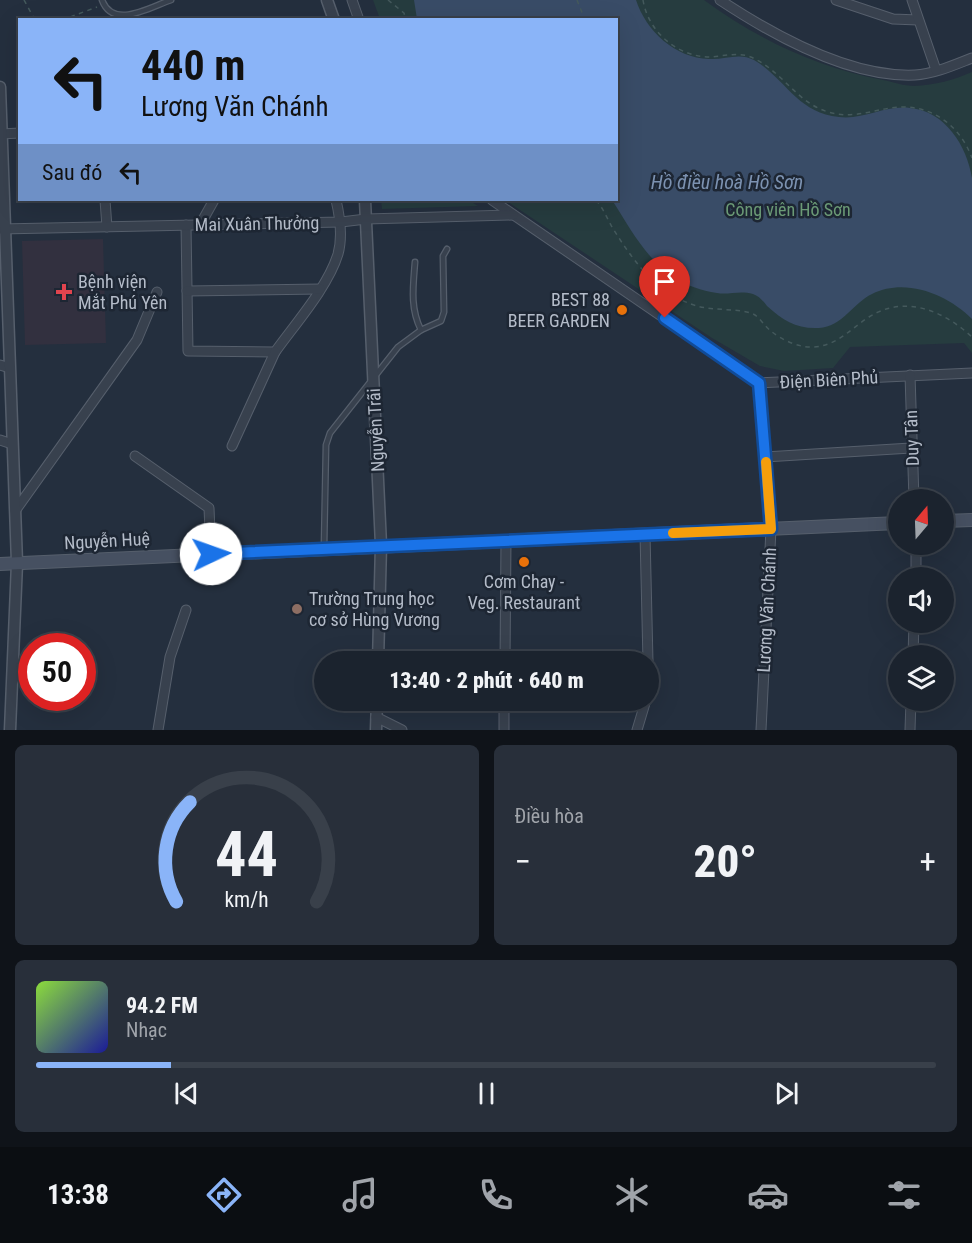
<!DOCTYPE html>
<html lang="vi">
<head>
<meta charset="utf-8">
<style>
	:root { --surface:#1b232e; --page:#282f3a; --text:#f1f3f6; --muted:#a0a4aa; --line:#39404a; --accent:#8ab4f8 }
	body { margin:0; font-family:"Roboto Condensed",sans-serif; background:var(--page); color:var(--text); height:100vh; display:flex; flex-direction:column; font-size:22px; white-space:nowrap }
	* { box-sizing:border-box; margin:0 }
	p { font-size:20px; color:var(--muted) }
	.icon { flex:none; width:33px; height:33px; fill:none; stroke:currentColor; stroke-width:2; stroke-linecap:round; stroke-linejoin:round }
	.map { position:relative; height:730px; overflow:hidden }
	.sheet { display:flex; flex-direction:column; gap:15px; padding:15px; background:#0f1319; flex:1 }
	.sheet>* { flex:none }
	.guide { position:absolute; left:18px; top:18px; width:600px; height:183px; border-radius:0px; box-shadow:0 6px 24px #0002,0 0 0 2px var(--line); background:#8ab4f8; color:#111; overflow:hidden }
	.needle { width:39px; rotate:19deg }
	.fabs { position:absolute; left:888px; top:489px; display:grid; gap:12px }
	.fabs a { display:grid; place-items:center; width:66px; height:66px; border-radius:50%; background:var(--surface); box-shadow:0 6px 24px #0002,0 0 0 2px var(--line); font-size:30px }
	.speed { position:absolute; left:18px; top:633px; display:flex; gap:12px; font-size:30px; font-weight:700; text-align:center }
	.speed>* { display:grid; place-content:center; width:78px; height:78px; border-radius:50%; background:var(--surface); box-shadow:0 6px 24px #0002,0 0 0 2px var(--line); line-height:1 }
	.speed .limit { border:9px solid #d22; background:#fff; color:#111 }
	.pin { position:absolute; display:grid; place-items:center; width:51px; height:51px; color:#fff; margin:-62px -26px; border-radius:50% 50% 50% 0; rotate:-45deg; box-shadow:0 0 6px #0007 }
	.pin .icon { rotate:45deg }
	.me { position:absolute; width:66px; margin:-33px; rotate:87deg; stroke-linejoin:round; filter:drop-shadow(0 0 4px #0008) }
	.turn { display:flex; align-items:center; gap:21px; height:126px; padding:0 24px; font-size:27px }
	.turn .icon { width:78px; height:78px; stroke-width:2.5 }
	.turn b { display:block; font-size:42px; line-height:51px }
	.then { display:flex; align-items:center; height:57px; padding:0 24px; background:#0003; gap:12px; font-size:22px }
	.big { font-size:45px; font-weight:800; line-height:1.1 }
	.sheet .tile { flex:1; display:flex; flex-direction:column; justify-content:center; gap:9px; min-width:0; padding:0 21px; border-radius:9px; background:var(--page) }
	.sheet .dial { align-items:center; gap:0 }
	.dial svg { height:156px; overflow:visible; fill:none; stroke:var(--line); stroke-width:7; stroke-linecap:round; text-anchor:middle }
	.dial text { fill:var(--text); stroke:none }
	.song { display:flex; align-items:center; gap:18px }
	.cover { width:72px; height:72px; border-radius:9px; background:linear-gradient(135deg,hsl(90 70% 55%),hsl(240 70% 35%)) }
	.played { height:6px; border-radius:3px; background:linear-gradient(90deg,var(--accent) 15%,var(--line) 15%) }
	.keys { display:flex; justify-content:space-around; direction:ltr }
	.heat { display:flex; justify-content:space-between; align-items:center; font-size:33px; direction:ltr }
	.sheet .tiles { flex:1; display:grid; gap:15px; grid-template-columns:1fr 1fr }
	.tile:last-child { grid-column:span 2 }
	.trip { position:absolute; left:314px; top:651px; width:345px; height:60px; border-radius:30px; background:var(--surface); box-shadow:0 6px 24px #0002,0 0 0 2px var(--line); font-weight:800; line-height:60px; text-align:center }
	.tabs { display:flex; height:96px; justify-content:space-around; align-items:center; background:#0b0e12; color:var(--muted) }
	.tabs .icon { width:42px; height:42px }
	.tabs .selected { color:var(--accent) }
	.tabs b { font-size:27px; color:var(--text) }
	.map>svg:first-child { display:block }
</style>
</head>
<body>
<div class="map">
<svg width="972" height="730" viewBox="0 0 972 730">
	<rect width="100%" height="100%" fill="#242f3e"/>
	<polygon fill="#32303f" points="103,239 106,343 25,345 22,241"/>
	<g fill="#263c3f">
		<path d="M373,0H704C757,39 818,68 883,80C893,82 904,86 914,86C935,85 954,80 972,72V353L964,343L850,347L833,368L784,371L760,366L712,338L505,200H616V20L380,19Z"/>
		<polygon points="381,200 468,200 478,206 382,209"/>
	</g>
	<path fill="#394c67" d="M414,0H636C646,31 675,58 709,59C725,60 739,52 754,60C786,79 797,113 839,117C864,120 885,105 910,108C945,111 967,146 972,178C972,191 972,206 972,219C972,252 972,286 972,319C948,295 906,277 872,294C853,303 842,327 819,328C796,329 784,321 767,306C763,301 759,296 753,294C740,290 729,295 717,293C659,284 640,244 612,200H616V20L417,19Z"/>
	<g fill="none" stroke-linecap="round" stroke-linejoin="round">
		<defs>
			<g id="service">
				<path d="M102,0C113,30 150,7 171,0"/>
				<path d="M415,262C413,287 410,308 421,330"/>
				<polyline points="324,548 326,445 330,433 398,347 421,330 441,321 444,312 443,256 447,249"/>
			</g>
			<g id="minor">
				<polyline points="352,0 359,20"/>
				<path d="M720,0C773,35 850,78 915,75C934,74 954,65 972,58"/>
				<polyline points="836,0 893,19 918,20"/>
				<polyline points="912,0 936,70"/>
				<polyline points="0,134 20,133"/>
				<polyline points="105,200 107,227"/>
				<polyline points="492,200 759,383 972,373"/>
				<path d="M186,225L188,351L275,352C295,324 328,287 338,254C343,236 340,217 336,200"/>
				<polyline points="200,225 214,200"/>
				<polyline points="0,229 341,222 366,219 513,215"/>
				<polyline points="187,291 320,289"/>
				<polyline points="0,365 10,368"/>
				<polyline points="910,375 914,500"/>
				<polyline points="759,383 771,529 761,730"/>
				<polyline points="0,440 12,444"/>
				<polyline points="232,446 275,352"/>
				<polyline points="135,456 209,508 211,554"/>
				<polyline points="765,457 911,448"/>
				<polyline points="15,511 137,340 157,292"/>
				<polyline points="645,534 648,662"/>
				<polyline points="916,578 916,544"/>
				<polyline points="913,656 914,622"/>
				<polyline points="505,662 506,540"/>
				<polyline points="648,685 648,694"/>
				<polyline points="376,717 402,730"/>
				<polyline points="158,730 170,657 186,610"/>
				<polyline points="504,730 504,700"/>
				<polyline points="637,730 646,700"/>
				<polyline points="910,730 911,700"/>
			</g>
			<g id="tertiary">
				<polyline points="327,0 334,20"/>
				<polyline points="0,87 17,563 10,730"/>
				<polyline points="365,200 381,545 378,662"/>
				<polyline points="376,730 377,700"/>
			</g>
			<g id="secondary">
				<polyline points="944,521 972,520"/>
				<polyline points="0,564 898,523"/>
			</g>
		</defs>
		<use href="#service" stroke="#565f6c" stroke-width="7"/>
		<use href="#minor" stroke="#565f6c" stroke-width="11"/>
		<use href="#tertiary" stroke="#565f6c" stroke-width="13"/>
		<use href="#secondary" stroke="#565f6c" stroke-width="14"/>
		<g stroke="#44595c" stroke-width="1.5" stroke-dasharray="4.5 4.5" stroke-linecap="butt">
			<polyline points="24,0 35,20"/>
			<polyline points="388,0 404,13 406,20"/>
			<polyline points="577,0 585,20"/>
			<path d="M643,0C648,32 678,57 710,57C725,56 741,51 755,59C785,74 798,105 832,113C852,118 871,111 890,108C928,102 959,123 972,158"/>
			<polyline points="62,20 97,7"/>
			<path d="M596,200C603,208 607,218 612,227C633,261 657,294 697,306C713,311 744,308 755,315C761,319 765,327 771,331C781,340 800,348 813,347C837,346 850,329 869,317C905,294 944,311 972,337"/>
		</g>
		<use href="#service" stroke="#38414e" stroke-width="4.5"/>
		<use href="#minor" stroke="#38414e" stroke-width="9"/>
		<use href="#tertiary" stroke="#38414e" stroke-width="10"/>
		<use href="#secondary" stroke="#465061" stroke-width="12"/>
	</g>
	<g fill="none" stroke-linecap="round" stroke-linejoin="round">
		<defs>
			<polyline id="route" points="211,554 771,529 759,383 665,318"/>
		</defs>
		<use href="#route" stroke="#114b97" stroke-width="15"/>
		<use href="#route" stroke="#1a73e8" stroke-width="10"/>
		<polyline stroke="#f59e0b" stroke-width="10" points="673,533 771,529 766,462"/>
	</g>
	<path fill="#e0444e" stroke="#1d2633" stroke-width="2" d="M61 283h6v6h6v6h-6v6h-6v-6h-6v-6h6z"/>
	<g fill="#e8710a" stroke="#1d2633" stroke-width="2">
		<circle cx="622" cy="310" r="6"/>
		<circle cx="524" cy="562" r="6"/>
	</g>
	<circle fill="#8d6e63" stroke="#1d2633" stroke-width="2" cx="297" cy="609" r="6"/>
	<g text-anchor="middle" stroke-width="5" stroke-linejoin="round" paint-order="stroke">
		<g font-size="18" fill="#6b9a76" stroke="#1d2633">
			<text x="788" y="216">Công viên Hồ Sơn</text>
		</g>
		<g font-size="18" fill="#b4bcc9" stroke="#1d2633">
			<text transform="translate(257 224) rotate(-1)" y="6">Mai Xuân Thưởng</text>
			<text transform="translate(829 380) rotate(-3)" y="6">Điện Biên Phủ</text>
			<text transform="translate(376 430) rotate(-93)" y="6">Nguyễn Trãi</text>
			<text transform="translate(912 438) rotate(-92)" y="6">Duy Tân</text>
			<text transform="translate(107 541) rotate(-3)" y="6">Nguyễn Huệ</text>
			<text transform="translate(767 610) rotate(-87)" y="6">Lương Văn Chánh</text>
		</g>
		<g font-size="18" fill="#b4bcc9" stroke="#1d2633" text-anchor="start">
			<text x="78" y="288">Bệnh viện<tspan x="78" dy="21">Mắt Phú Yên</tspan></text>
			<text x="610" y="306" text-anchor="end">BEST 88<tspan x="610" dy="21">BEER GARDEN</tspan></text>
			<text x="524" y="588" text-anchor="middle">Cơm Chay -<tspan x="524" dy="21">Veg. Restaurant</tspan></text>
			<text x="309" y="605">Trường Trung học<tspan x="309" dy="21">cơ sở Hùng Vương</tspan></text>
		</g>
		<g font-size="20" font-style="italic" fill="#7c92b1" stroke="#1d2633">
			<text x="727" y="189">Hồ điều hoà Hồ Sơn</text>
		</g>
	</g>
</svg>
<div class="fabs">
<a><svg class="needle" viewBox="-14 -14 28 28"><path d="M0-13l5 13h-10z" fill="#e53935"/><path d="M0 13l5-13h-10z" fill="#a0a4aa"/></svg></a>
<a><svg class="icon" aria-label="sound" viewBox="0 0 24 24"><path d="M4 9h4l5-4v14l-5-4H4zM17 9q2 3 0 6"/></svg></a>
<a><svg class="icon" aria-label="layers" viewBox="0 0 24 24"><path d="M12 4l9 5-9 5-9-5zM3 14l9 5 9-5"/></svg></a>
</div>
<div class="speed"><div class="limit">50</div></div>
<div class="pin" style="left:665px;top:318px;background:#d93025"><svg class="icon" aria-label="arrive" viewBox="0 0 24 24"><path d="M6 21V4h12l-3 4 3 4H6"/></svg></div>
<svg class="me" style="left:211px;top:554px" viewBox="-20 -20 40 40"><circle r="19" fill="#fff"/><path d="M0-13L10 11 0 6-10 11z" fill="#1a73e8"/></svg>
<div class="trip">13:40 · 2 phút · 640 m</div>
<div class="guide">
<div class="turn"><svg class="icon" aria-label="left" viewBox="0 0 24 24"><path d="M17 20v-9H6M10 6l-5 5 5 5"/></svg><div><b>440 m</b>Lương Văn Chánh</div></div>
<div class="then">Sau đó<svg class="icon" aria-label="left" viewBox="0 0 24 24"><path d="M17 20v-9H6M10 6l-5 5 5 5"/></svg></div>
</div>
</div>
<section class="sheet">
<div class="tiles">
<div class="tile dial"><svg viewBox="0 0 100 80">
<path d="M14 69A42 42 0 1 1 86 69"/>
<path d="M14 69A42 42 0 0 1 21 18" stroke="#8ab4f8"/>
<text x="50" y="56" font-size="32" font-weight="700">44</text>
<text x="50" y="72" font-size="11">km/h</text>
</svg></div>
<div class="tile"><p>Điều hòa</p>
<div class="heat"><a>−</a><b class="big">20°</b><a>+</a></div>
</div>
<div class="tile">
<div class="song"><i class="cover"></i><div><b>94.2 FM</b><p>Nhạc</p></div></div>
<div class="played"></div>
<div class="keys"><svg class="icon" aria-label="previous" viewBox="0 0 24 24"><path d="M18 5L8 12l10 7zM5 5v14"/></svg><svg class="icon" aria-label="pause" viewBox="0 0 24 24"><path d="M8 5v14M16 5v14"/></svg><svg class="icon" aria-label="next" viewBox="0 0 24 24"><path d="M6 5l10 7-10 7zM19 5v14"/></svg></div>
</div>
</div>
</section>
<nav class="tabs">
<b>13:38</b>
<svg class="icon selected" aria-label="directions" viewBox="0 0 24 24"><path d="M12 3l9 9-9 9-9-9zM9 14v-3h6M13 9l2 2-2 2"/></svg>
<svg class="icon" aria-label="music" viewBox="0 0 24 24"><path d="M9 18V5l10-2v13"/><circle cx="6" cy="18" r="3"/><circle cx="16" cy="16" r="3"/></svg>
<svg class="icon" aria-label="phone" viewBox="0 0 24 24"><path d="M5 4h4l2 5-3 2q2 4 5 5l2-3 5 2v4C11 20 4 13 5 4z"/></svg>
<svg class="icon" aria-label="climate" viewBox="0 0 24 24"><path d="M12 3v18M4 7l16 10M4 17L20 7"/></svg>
<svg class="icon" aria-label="car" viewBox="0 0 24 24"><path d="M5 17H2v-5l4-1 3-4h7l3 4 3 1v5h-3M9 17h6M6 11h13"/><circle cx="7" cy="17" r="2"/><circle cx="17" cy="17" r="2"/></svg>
<svg class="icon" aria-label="filters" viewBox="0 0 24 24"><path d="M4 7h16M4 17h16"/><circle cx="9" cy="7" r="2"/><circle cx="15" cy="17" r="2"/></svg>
</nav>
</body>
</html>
